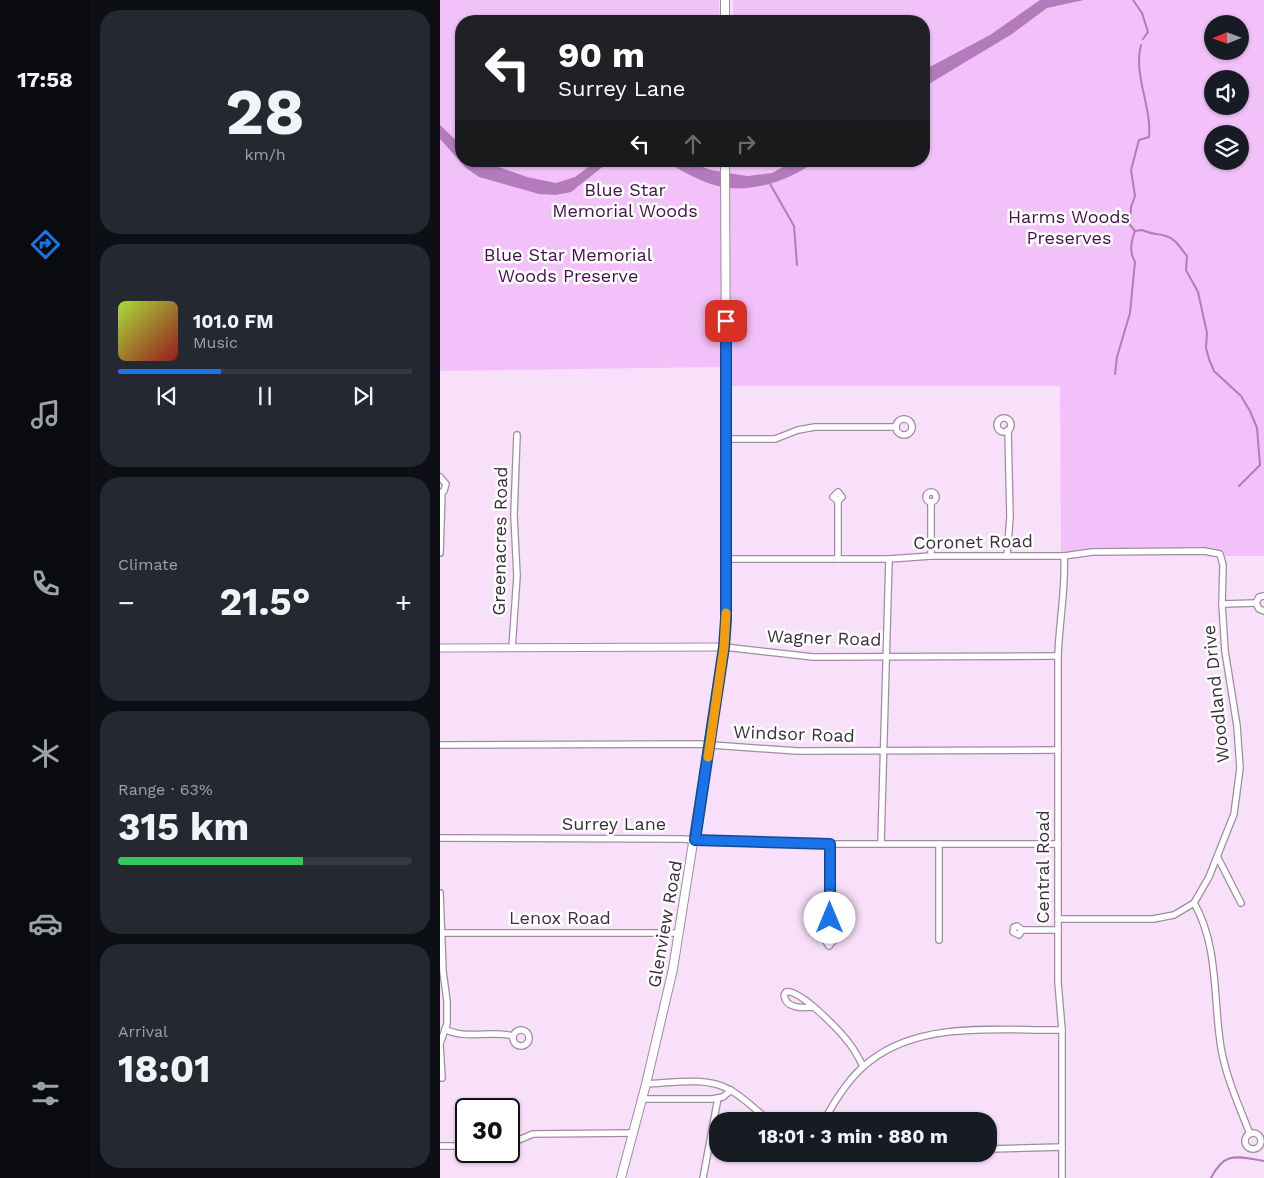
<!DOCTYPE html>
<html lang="en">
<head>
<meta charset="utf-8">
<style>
	:root { --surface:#171b24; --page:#242831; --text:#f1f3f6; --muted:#9ea1a6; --line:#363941; --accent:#1a73e8 }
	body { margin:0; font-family:"Work Sans",sans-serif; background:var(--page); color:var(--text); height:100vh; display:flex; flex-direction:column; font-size:19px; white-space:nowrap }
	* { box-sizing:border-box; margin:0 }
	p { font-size:16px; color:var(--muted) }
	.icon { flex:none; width:28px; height:28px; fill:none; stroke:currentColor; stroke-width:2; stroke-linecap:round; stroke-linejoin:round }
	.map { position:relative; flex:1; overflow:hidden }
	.drawer { display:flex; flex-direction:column; gap:10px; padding:10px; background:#0d0f14; width:350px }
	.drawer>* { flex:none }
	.banner { position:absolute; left:15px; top:15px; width:475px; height:152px; border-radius:20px; box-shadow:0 1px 4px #0004; background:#202124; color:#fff; overflow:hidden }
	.needle { width:32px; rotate:269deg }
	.tools { position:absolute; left:764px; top:15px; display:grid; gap:10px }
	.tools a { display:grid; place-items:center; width:45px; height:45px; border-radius:50%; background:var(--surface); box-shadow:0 1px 4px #0004; font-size:25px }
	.speed { position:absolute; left:15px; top:1098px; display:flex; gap:10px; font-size:25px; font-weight:700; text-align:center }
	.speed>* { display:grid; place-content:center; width:65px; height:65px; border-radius:50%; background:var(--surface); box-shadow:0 1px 4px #0004; line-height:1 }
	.speed .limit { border:2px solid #111; border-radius:8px; background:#fff; color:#111 }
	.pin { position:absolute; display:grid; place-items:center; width:42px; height:42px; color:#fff; margin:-21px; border-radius:10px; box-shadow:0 2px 8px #0006 }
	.me { position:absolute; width:55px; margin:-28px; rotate:0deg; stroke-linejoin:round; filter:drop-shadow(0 0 4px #0008) }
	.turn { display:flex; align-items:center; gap:18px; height:105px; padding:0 20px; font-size:22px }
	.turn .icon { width:65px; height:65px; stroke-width:2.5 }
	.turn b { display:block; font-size:35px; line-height:42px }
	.lanes { display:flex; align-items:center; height:48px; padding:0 20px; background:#0003; justify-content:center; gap:25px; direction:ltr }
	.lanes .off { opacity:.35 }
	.big { font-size:38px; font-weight:700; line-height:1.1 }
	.drawer .widget { flex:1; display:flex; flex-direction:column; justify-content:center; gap:8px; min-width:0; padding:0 18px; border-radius:20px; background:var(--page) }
	.drawer .dial { align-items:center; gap:0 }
	.dial b { font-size:65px; line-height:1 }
	.song { display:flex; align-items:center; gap:15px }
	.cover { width:60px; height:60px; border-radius:8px; background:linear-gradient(135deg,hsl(80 70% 55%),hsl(0 70% 35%)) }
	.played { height:5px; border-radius:2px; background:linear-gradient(90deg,var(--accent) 35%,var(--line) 35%) }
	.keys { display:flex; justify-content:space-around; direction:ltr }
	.heat { display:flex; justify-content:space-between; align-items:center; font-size:28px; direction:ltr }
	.charge { height:8px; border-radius:4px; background:linear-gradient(90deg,#34c759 63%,var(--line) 0) }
	.trip { position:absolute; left:269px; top:1112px; width:288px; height:50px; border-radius:20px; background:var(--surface); box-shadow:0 1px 4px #0004; font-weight:700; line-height:50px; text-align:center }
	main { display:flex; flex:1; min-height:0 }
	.tabs { display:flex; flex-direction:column; width:90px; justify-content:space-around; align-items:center; background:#090b0e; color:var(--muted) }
	.tabs .icon { width:35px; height:35px }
	.tabs .active { color:var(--accent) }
	.tabs b { font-size:22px; color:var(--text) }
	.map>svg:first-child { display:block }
</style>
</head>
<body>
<main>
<nav class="tabs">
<b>17:58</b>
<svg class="icon active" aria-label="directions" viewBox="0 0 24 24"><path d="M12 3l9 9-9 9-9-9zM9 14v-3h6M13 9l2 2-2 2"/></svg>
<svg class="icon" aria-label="music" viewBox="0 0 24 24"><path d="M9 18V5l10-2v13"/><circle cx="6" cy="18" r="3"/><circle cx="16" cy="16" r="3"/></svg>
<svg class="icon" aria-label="phone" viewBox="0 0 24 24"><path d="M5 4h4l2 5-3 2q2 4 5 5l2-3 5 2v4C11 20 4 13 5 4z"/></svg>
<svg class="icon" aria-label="climate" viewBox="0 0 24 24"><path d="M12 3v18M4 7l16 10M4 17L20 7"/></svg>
<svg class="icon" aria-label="car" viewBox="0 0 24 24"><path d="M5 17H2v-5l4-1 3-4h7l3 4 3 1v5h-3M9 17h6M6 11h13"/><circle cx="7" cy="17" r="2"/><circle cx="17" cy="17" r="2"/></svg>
<svg class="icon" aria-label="filters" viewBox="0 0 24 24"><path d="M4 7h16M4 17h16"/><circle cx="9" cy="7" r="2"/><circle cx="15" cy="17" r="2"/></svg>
</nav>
<section class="drawer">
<div class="widget dial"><b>28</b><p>km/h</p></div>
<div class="widget">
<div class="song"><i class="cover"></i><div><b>101.0 FM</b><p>Music</p></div></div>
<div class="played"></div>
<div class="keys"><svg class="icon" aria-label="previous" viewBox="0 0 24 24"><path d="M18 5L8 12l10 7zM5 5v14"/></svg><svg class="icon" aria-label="pause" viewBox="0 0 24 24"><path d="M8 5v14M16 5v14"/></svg><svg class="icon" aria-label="next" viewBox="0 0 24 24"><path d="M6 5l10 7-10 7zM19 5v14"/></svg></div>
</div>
<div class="widget"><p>Climate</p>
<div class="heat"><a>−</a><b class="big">21.5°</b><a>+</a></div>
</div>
<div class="widget"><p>Range · 63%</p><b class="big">315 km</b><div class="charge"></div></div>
<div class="widget"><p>Arrival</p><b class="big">18:01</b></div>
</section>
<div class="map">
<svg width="824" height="1178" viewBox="0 0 824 1178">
	<rect width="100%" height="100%" fill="#f8e0fb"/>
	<g fill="#f3c1f9" fill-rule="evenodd">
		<polygon points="0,0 279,0 280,21 21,21 21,161 281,161 281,367 0,371"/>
		<path d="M293,0H824V556H785L784,551L765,548L652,550L621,553L620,386H289V161H484V21H293ZM772,24H800V51H772ZM772,79H800V106H772ZM772,134H800V161H772Z"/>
	</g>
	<g fill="#b47bbc">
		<polygon points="600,0 644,0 607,8 572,34 484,87 484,70 550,35"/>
		<polygon points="0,125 21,145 21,161 42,161 87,177 116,183 135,177 156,161 170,161 131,192 116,195 99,194 39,177 26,168 0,139"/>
		<path d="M225,161H246L271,170L307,176L332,173L354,161H376C349,181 310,194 278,186C259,181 242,171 225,161Z"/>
	</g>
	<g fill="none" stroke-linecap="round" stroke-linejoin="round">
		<g stroke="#b47bbc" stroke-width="2">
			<polyline points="693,0 702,13 708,32 703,39"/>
			<path d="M701,45C693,75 712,107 709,137L699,140L691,170L695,196L691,207L690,225L695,231L702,230C713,235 716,233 726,236C735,238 741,249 747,256L746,270L758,292L767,333L766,348L769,359L774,371L801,396L810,411L817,428L820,465L799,486"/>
			<polyline points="329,182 354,226 357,265"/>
			<path d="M675,374L677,357L690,313L695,262C689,251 691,242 695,231"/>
			<path d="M771,1178C785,1150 798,1157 824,1161"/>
		</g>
		<defs>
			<g id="minor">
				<circle cx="564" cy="425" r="7"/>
				<circle cx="464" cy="427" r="8"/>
				<polyline points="286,439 335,439 358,430 375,427 456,427"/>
				<polyline points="0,477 6,484 4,491 0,493"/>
				<circle cx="491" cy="497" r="5"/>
				<polyline points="491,502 491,556"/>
				<polyline points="0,553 2,493"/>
				<polyline points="567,556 570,517 568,430"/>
				<polyline points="286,559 449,559 491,556 624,556 652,552 764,551 780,554 783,565 782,604 785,651 797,726 800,768 794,814 769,877 754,903 734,915 713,919 618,919"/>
				<polyline points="398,559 398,501 402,497 398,492 393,497 398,501"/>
				<polyline points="816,603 819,609 824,611"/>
				<polyline points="816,603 819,597 824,596"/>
				<polyline points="782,604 816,603"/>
				<polyline points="284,647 373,657 618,656"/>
				<polyline points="72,648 77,576 74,515 77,435"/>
				<polyline points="0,745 258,744 357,751 618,750"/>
				<polyline points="0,838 244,839 266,842 390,844 618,844"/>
				<polyline points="441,843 449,559"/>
				<polyline points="499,844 499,940"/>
				<polyline points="778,858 801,903"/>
				<polyline points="0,893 3,971 7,1001 7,1024 0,1044 2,1078"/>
				<path d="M754,903C779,946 773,1000 781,1048C786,1077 799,1106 810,1134"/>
				<polyline points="582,930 579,935 573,932 574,927 577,926 582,930 618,930"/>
				<polyline points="1,933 239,933"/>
				<polyline points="389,936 394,940 389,946 385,940 389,936 390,844"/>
				<path d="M373,1007C362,1008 346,1009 344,995L346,992C360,989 400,1031 409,1043C415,1050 419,1059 423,1066"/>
				<path d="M5,1029C24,1040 52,1030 73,1036"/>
				<circle cx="81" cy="1038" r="8"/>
				<path d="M206,1084C232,1083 267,1076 290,1090C305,1098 316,1111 330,1121"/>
				<polyline points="202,1099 272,1099 283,1097 291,1090"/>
				<path d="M384,1121C395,1100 410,1076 430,1061C482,1020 560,1031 622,1030"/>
				<circle cx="813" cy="1141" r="8"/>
				<polyline points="69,1144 93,1134 193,1133"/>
				<polyline points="0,1146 26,1146"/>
				<polyline points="548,1149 622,1147"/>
				<polyline points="404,1154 463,1154"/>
				<polyline points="263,1178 278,1098"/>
				<path d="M622,1178V1030L618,982V656C619,622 626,589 624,556"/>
			</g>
			<polyline id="tertiary" points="0,648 284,647"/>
			<g id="secondary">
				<polyline points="285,0 285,21"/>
				<polyline points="181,1178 206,1084 233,969 284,647 287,600 285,161"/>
			</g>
		</defs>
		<use href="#minor" stroke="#a08ba3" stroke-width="8"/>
		<use href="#tertiary" stroke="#a08ba3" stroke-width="9"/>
		<use href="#secondary" stroke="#a08ba3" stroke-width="10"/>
		<use href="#minor" stroke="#fff" stroke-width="5.5"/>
		<use href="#tertiary" stroke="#fff" stroke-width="7"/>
		<use href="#secondary" stroke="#fff" stroke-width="8"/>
	</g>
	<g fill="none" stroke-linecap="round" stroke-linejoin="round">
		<defs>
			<polyline id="route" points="286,321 286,619 284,647 255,840 390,844 390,918"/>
		</defs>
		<use href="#route" stroke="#114b97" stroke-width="12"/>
		<use href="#route" stroke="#1a73e8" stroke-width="9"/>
		<polyline stroke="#f59e0b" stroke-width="9" points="268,757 284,647 286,613"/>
	</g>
	<g text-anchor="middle" stroke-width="5" stroke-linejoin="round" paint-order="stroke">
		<g font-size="18" fill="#440f4c" stroke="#fff">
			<text x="185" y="196">Blue Star<tspan x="185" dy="21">Memorial Woods</tspan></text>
			<text x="629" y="223">Harms Woods<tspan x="629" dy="21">Preserves</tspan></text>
			<text x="128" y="261">Blue Star Memorial<tspan x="128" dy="21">Woods Preserve</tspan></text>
		</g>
		<g font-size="18" fill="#39303a" stroke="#fff">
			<text transform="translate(60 541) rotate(-89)" y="6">Greenacres Road</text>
			<text transform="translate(533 542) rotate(-1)" y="6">Coronet Road</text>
			<text transform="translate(384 638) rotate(2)" y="6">Wagner Road</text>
			<text transform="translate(776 694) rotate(-96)" y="6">Woodland Drive</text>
			<text transform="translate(354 734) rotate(2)" y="6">Windsor Road</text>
			<text x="174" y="830">Surrey Lane</text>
			<text transform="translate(603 867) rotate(-90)" y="6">Central Road</text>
			<text x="120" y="924">Lenox Road</text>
			<text transform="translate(225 924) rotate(-80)" y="6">Glenview Road</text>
		</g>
	</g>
</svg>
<div class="tools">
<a><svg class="needle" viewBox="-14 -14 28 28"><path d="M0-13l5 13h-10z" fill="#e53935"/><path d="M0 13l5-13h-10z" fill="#9ea1a6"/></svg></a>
<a><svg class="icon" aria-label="sound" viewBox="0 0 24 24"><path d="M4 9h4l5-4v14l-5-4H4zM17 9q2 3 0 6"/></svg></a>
<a><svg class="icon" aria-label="layers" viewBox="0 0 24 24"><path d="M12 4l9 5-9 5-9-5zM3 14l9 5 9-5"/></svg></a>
</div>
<div class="speed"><div class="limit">30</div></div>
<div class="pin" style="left:286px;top:321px;background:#d93025"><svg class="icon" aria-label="arrive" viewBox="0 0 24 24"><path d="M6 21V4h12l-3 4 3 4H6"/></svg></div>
<svg class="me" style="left:390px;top:918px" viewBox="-20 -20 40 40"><circle r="19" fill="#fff"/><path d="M0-13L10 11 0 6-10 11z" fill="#1a73e8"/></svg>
<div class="trip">18:01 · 3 min · 880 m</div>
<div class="banner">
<div class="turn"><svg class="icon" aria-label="left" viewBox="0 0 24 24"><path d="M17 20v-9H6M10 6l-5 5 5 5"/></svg><div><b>90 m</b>Surrey Lane</div></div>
<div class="lanes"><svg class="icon" aria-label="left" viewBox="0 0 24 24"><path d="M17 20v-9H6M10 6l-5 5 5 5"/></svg><svg class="icon off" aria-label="ahead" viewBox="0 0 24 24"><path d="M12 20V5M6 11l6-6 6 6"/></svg><svg class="icon off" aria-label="right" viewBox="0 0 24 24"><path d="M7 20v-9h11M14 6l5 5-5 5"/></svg></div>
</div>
</div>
</main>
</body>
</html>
